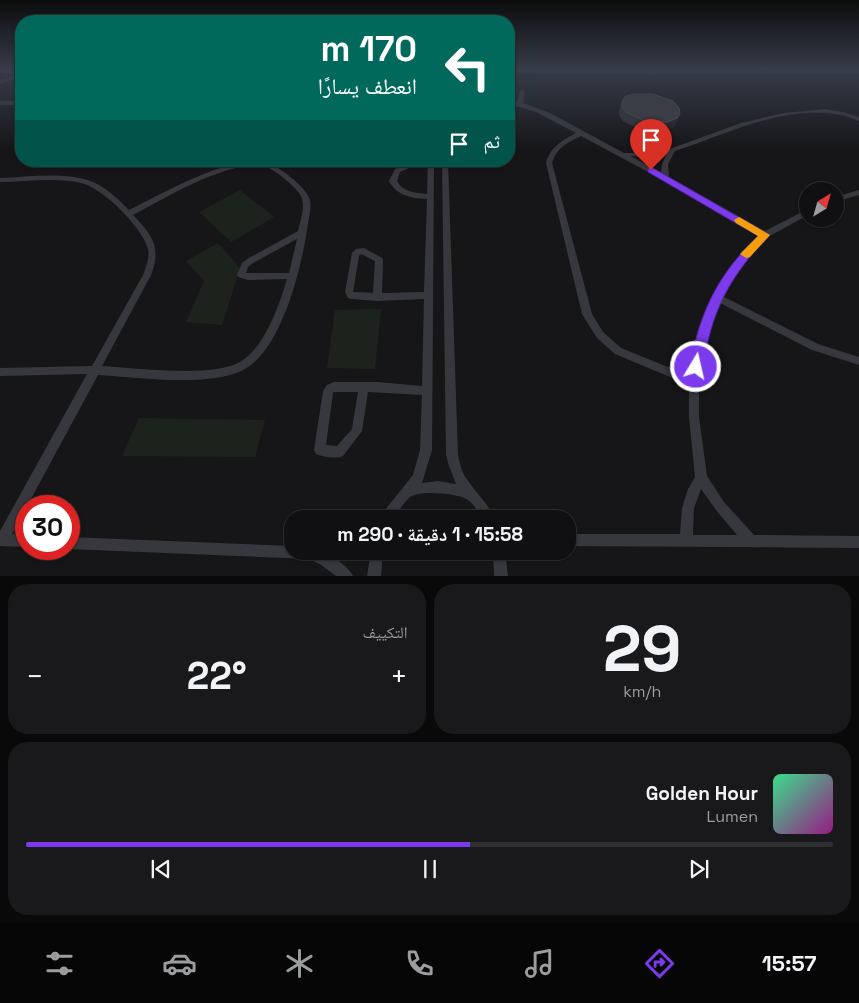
<!DOCTYPE html>
<html lang="ar">
<head>
<meta charset="utf-8">
<style>
	:root { --surface:#101012; --page:#19191b; --text:#f1f3f6; --muted:#9c9d9f; --line:#303032; --accent:#7c3aed }
	body { margin:0; font-family:"Space Grotesk","Noto Naskh Arabic",sans-serif; background:var(--page); color:var(--text); direction:rtl; height:100vh; display:flex; flex-direction:column; font-size:19px; white-space:nowrap }
	* { box-sizing:border-box; margin:0 }
	p { font-size:16px; color:var(--muted) }
	.icon { flex:none; width:28px; height:28px; fill:none; stroke:currentColor; stroke-width:2; stroke-linecap:round; stroke-linejoin:round }
	.map { position:relative; height:576px; overflow:hidden; direction:ltr }
	.details { display:flex; flex-direction:column; gap:8px; padding:8px; background:#09090a; flex:1 }
	.details>* { flex:none }
	.top-card { position:absolute; left:15px; top:15px; width:500px; height:152px; border-radius:20px; box-shadow:0 1px 4px #0004,0 0 0 1px var(--line); direction:rtl; background:#00695c; color:#fff; overflow:hidden }
	.needle { width:32px; rotate:37deg }
	.buttons { position:absolute; left:799px; top:182px; display:grid; gap:10px }
	.buttons a { display:grid; place-items:center; width:45px; height:45px; border-radius:50%; background:var(--surface); box-shadow:0 1px 4px #0004,0 0 0 1px var(--line); font-size:25px }
	.speed { position:absolute; left:15px; top:495px; display:flex; gap:10px; font-size:25px; font-weight:700; text-align:center }
	.speed>* { display:grid; place-content:center; width:65px; height:65px; border-radius:50%; background:var(--surface); box-shadow:0 1px 4px #0004,0 0 0 1px var(--line); line-height:1 }
	.speed .limit { border:8px solid #d22; background:#fff; color:#111 }
	.pin { position:absolute; display:grid; place-items:center; width:42px; height:42px; color:#fff; margin:-51px -21px; border-radius:50% 50% 50% 0; rotate:-45deg; box-shadow:0 0 5px #0007 }
	.pin .icon { rotate:45deg }
	.me { position:absolute; width:55px; margin:-28px; rotate:9deg; stroke-linejoin:round; filter:drop-shadow(0 0 4px #0008) }
	.turn { display:flex; align-items:center; gap:18px; height:105px; padding:0 15px; font-size:22px }
	.turn .icon { width:65px; height:65px; stroke-width:2.5 }
	.turn b { display:block; font-size:35px; line-height:42px }
	.then { display:flex; align-items:center; height:48px; padding:0 15px; background:#0003; gap:10px; font-size:19px }
	.big { font-size:38px; font-weight:700; line-height:1.1 }
	.details .widget { flex:1; display:flex; flex-direction:column; justify-content:center; gap:8px; min-width:0; padding:0 18px; border-radius:20px; background:var(--page) }
	.details .dial { align-items:center; gap:0 }
	.dial b { font-size:65px; line-height:1 }
	.song { display:flex; align-items:center; gap:15px }
	.cover { width:60px; height:60px; border-radius:8px; background:linear-gradient(135deg,hsl(150 70% 55%),hsl(310 70% 35%)) }
	.played { height:5px; border-radius:2px; background:linear-gradient(90deg,var(--accent) 55%,var(--line) 55%) }
	.keys { display:flex; justify-content:space-around; direction:ltr }
	.heat { display:flex; justify-content:space-between; align-items:center; font-size:28px; direction:ltr }
	.details .tiles { flex:1; display:grid; gap:8px; grid-template-columns:1fr 1fr }
	.widget:last-child { grid-column:span 2 }
	.trip { position:absolute; left:284px; top:510px; width:292px; height:50px; border-radius:20px; background:var(--surface); box-shadow:0 1px 4px #0004,0 0 0 1px var(--line); font-weight:700; line-height:50px; text-align:center; direction:rtl }
	.menu { display:flex; height:80px; justify-content:space-around; align-items:center; background:#060607; color:var(--muted) }
	.menu .icon { width:35px; height:35px }
	.menu .selected { color:var(--accent) }
	.menu b { font-size:22px; color:var(--text) }
	.map>svg:first-child { display:block }
</style>
</head>
<body>
<div class="map">
<svg width="859" height="576" viewBox="0 0 859 576">
	<rect width="100%" height="100%" fill="#161618"/>
	<g fill="#1c231d">
		<polygon points="240,190 274,217 231,242 199,212"/>
		<polygon points="218,243 240,268 222,325 186,322 204,281 186,261"/>
		<polygon points="381,309 375,369 327,368 335,310"/>
		<polygon points="139,418 265,420 255,457 122,456"/>
	</g>
	<g fill="none" stroke-linecap="round" stroke-linejoin="round">
		<g fill="#37383d" fill-rule="evenodd">
			<polygon points="21,73 21,77 0,84 0,80"/>
			<path d="M520,90L525,91L523,103L550,113L624,153H649L667,150L741,123L784,113L825,109L843,112L859,117V121C853,119 847,116 841,115C783,104 728,134 675,151L668,164L669,177L765,231L808,209V215L768,237L749,256L722,296L818,344L859,357V365L812,350L718,302L706,337L699,382V417L707,476L724,502L754,535L859,536V548L568,546V534H680L682,508L688,489L695,477L689,417V385L615,354L597,338L582,314L546,163C550,147 563,140 576,133L536,112L509,104V100L517,102ZM581,136L650,173L760,236C731,264 708,298 696,337C693,349 692,363 690,376L621,348L603,332L592,314L552,163C556,148 568,142 581,136ZM667,153L662,164L661,173L631,156L649,157ZM701,489L716,510L737,535H693L694,508Z"/>
			<rect x="0" y="101" width="21" height="4"/>
			<path d="M245,161C253,161 261,160 268,163C280,167 306,187 310,200C312,209 308,220 307,230C301,268 283,344 248,367C217,389 136,377 98,375L12,534L26,535V547L0,546V531L87,374L0,376V368L92,366L143,275C146,267 150,258 148,249C142,227 103,188 81,183C55,177 26,182 0,182V178C29,177 65,171 93,182C107,188 119,200 129,210C167,191 204,170 245,161ZM248,165C253,165 259,164 264,166C274,169 300,189 302,199C305,209 300,222 298,231L247,259L242,263L237,275L238,277L248,280L287,279C279,306 265,347 240,362C212,378 136,368 102,366L151,275C162,247 152,235 133,215C170,195 207,173 248,165ZM297,239L289,273H246L248,267L253,263Z"/>
			<path d="M415,161H425L400,172L397,181C403,192 415,193 427,194L428,161H434L432,450L422,483L438,481L456,484L449,466L446,455L442,161H448L458,455C460,463 461,471 466,478C475,492 488,503 495,519H482C479,513 474,504 468,500C458,493 420,490 410,497C405,501 397,513 393,519H379L381,515L413,475L420,450L422,395L368,392L362,431L343,456C336,459 323,457 316,454L314,450L323,391L327,385L334,382H377L422,386L424,299L377,301L351,299L348,298L345,292L352,253L356,249L364,248L382,258L383,260L382,293L424,292L427,199C411,198 397,196 389,181L395,169ZM361,254L375,261L373,293L353,292L359,256ZM334,392H358L352,429L337,446L326,445L333,393Z"/>
			<polygon points="859,190 859,195 835,202 835,197"/>
			<path d="M69,537L292,546V551C301,551 313,549 322,551C329,553 350,568 353,576H336L321,565L310,559L69,549H68H69Z"/>
			<polygon points="371,551 383,551 381,576 367,576"/>
			<polygon points="493,551 505,551 508,576 494,576"/>
		</g>
		<g fill="#45474d" fill-rule="evenodd">
			<rect x="0" y="69" width="21" height="4"/>
			<polygon points="509,69 859,70 859,74 509,73"/>
		</g>
		<polygon fill="#63666e" fill-rule="evenodd" points="671,69 670,71 650,75 645,72 650,69"/>
	</g>
	<polygon fill="#323236" points="622,101 680,114 676,123 673,128 664,131 641,130 623,121 619,115 619,111"/>
	<polygon fill="#212124" points="680,114 676,123 673,128 664,131 668,122"/>
	<polygon fill="#3f3f44" stroke="#4f5156" points="633,94 653,94 673,101 679,108 680,114 677,118 668,122 645,121 626,112 622,106 622,101 626,96"/>
	<linearGradient id="sky" x2="0" y2="1"><stop stop-color="#0c0c0d"/><stop offset="0.46" stop-color="#363c48"/><stop offset="1" stop-color="#363c48" stop-opacity="0"/></linearGradient>
	<rect width="859" height="150" fill="url(#sky)"/>
	<path fill="#7c3aed" stroke="#51269a" d="M651,167L770,235C764,243 755,249 749,258C721,293 710,323 703,367L701,371L696,373L692,371L690,367C699,313 718,274 758,236L648,172V168Z"/>
	<polygon fill="#f59e0b" points="739,217 770,235 750,257 746,258 740,254 758,236 736,223 734,220"/>
</svg>
<div class="buttons">
<a><svg class="needle" viewBox="-14 -14 28 28"><path d="M0-13l5 13h-10z" fill="#e53935"/><path d="M0 13l5-13h-10z" fill="#9c9d9f"/></svg></a>
</div>
<div class="speed"><div class="limit">30</div></div>
<div class="pin" style="left:651px;top:170px;background:#d93025"><svg class="icon" aria-label="arrive" viewBox="0 0 24 24"><path d="M6 21V4h12l-3 4 3 4H6"/></svg></div>
<svg class="me" style="left:696px;top:367px" viewBox="-20 -20 40 40"><circle r="17" fill="#7c3aed" stroke="#fff" stroke-width="3"/><path d="M0-11L8 9 0 5-8 9z" fill="#fff"/></svg>
<div class="trip">15:58 · 1 دقيقة · 290 m</div>
<div class="top-card">
<div class="turn"><svg class="icon" aria-label="left" viewBox="0 0 24 24"><path d="M17 20v-9H6M10 6l-5 5 5 5"/></svg><div><b>170 m</b>انعطف يسارًا</div></div>
<div class="then">ثم<svg class="icon" aria-label="arrive" viewBox="0 0 24 24"><path d="M6 21V4h12l-3 4 3 4H6"/></svg></div>
</div>
</div>
<section class="details">
<div class="tiles">
<div class="widget dial"><b>29</b><p>km/h</p></div>
<div class="widget"><p>التكييف</p>
<div class="heat"><a>−</a><b class="big">22°</b><a>+</a></div>
</div>
<div class="widget">
<div class="song"><i class="cover"></i><div><b>Golden Hour</b><p>Lumen</p></div></div>
<div class="played"></div>
<div class="keys"><svg class="icon" aria-label="previous" viewBox="0 0 24 24"><path d="M18 5L8 12l10 7zM5 5v14"/></svg><svg class="icon" aria-label="pause" viewBox="0 0 24 24"><path d="M8 5v14M16 5v14"/></svg><svg class="icon" aria-label="next" viewBox="0 0 24 24"><path d="M6 5l10 7-10 7zM19 5v14"/></svg></div>
</div>
</div>
</section>
<nav class="menu">
<b>15:57</b>
<svg class="icon selected" aria-label="directions" viewBox="0 0 24 24"><path d="M12 3l9 9-9 9-9-9zM9 14v-3h6M13 9l2 2-2 2"/></svg>
<svg class="icon" aria-label="music" viewBox="0 0 24 24"><path d="M9 18V5l10-2v13"/><circle cx="6" cy="18" r="3"/><circle cx="16" cy="16" r="3"/></svg>
<svg class="icon" aria-label="phone" viewBox="0 0 24 24"><path d="M5 4h4l2 5-3 2q2 4 5 5l2-3 5 2v4C11 20 4 13 5 4z"/></svg>
<svg class="icon" aria-label="climate" viewBox="0 0 24 24"><path d="M12 3v18M4 7l16 10M4 17L20 7"/></svg>
<svg class="icon" aria-label="car" viewBox="0 0 24 24"><path d="M5 17H2v-5l4-1 3-4h7l3 4 3 1v5h-3M9 17h6M6 11h13"/><circle cx="7" cy="17" r="2"/><circle cx="17" cy="17" r="2"/></svg>
<svg class="icon" aria-label="filters" viewBox="0 0 24 24"><path d="M4 7h16M4 17h16"/><circle cx="9" cy="7" r="2"/><circle cx="15" cy="17" r="2"/></svg>
</nav>
</body>
</html>
